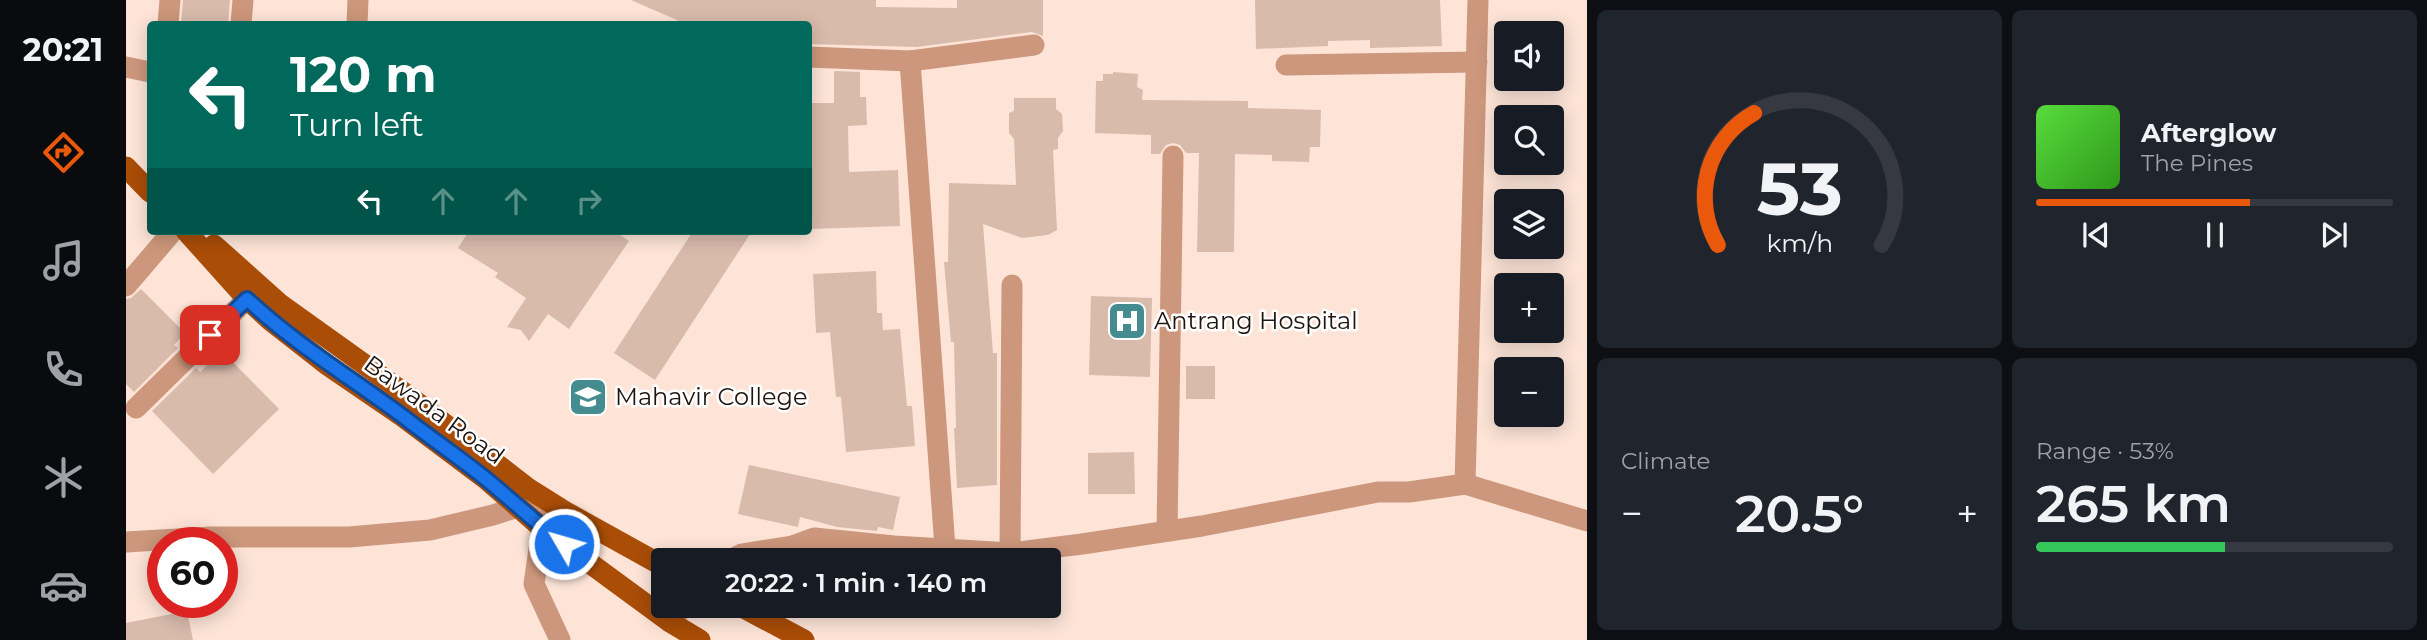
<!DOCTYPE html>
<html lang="en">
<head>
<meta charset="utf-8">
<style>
	:root { --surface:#171b24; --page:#20242c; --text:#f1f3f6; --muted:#9ea1a6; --line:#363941; --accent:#ea580c }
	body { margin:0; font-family:Montserrat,sans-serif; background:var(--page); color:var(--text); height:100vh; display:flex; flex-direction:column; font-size:26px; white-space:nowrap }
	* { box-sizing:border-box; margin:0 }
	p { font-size:23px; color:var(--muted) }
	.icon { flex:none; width:38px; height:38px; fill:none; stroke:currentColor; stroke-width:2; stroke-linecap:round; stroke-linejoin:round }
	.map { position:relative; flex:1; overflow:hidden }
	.sheet { display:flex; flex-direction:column; gap:10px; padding:10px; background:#0d0f14; width:840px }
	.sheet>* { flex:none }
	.guide { position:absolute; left:21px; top:21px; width:665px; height:214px; border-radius:7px; box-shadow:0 4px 18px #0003; background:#00695c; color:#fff; overflow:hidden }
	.controls { position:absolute; left:1368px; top:21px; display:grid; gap:14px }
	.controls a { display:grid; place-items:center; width:70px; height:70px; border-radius:7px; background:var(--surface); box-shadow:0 4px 18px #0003; font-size:35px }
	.speed { position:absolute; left:21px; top:527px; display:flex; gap:14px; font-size:35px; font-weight:700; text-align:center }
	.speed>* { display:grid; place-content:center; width:91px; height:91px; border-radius:50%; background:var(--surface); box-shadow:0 4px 18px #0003; line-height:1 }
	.speed .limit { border:10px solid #d22; background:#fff; color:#111 }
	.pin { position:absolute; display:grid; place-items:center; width:60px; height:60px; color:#fff; margin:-30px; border-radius:14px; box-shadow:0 4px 10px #0006 }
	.me { position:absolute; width:77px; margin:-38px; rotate:308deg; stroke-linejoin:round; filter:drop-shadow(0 0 5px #0008) }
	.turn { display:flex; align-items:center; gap:24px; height:147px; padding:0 28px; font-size:32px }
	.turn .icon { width:91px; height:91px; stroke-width:2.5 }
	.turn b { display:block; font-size:49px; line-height:60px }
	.lanes { display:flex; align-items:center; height:66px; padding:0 28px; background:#0003; justify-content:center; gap:35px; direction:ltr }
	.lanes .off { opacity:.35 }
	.big { font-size:52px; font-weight:600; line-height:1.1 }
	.sheet .tile { flex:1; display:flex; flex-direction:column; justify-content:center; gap:10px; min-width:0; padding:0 24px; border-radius:10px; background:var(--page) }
	.sheet .dial { align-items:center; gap:0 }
	.dial svg { height:182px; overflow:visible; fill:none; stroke:var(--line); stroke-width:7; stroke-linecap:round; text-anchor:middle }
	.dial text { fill:var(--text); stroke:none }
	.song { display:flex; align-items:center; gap:21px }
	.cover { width:84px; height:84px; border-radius:10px; background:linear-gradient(135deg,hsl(110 70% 55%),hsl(110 70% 35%)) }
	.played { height:7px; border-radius:4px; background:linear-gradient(90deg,var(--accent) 60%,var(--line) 60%) }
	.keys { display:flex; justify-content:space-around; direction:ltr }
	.heat { display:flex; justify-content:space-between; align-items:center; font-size:38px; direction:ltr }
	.charge { height:10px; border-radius:5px; background:linear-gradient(90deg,#34c759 53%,var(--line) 0) }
	.sheet .tiles { flex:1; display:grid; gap:10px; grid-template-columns:repeat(2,1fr) }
	.trip { position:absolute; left:525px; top:548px; width:410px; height:70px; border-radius:7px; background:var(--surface); box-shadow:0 4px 18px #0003; font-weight:600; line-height:70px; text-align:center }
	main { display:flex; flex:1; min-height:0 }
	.menu { display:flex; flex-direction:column; width:126px; justify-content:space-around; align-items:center; background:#090b0e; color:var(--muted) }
	.menu .icon { width:49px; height:49px }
	.menu .current { color:var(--accent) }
	.menu b { font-size:32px; color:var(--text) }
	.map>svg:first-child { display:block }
</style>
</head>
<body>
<main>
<nav class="menu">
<b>20:21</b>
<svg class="icon current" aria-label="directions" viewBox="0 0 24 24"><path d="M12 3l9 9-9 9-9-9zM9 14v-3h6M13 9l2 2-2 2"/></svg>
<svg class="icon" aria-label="music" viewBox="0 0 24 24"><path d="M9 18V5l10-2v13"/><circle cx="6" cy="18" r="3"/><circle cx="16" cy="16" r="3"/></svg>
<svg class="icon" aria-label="phone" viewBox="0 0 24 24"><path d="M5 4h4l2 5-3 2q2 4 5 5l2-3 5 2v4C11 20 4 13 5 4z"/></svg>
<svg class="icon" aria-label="climate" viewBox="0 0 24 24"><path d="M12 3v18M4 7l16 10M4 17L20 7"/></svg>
<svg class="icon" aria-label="car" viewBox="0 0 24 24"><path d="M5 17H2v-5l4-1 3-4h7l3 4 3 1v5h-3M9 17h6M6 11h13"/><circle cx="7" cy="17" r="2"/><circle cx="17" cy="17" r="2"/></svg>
</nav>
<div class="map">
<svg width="1461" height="640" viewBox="0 0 1461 640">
	<rect width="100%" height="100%" fill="#fde4d7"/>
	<g fill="#d9bbac">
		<polygon points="57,0 104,0 102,24 55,24"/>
		<polygon points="505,0 750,0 750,7 831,8 831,0 917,0 917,36 906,32 791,47 682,44 682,24 560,24"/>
		<polygon points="1129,0 1314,0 1316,46 1244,48 1244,40 1202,41 1202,46 1130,49"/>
		<polygon points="708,71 734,72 734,97 740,97 741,125 722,126 723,172 772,170 774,226 685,229 682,103 708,103"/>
		<polygon points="987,72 1012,74 1011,87 1017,90 1016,100 1122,101 1122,108 1195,110 1194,147 1184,147 1183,162 1146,161 1146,155 1109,154 1108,252 1071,252 1073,153 1060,153 1054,145 1047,143 1040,145 1034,154 1025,154 1025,135 969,133 970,81 977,81 977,74 987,74"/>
		<polygon points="888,98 930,98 930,109 936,114 937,131 932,138 932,149 927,150 931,230 922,235 896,238 857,224 867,353 871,353 871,485 831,488 828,428 830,428 828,342 825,342 818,262 822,262 823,183 890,185 888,139 883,133 883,113 888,111"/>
		<polygon points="343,231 488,231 503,241 443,329 422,314 403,341 395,330 381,327 400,298 369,277 372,273 332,248"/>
		<polygon points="567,231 626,231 529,380 488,353"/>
		<polygon points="750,271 751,313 756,313 757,330 774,329 781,406 786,406 789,446 720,452 715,397 710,397 704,332 690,333 687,274"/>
		<polygon points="15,289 59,333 48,345 52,348 8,392 0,384 0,299 5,298"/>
		<polygon points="965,296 1026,298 1024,377 963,375"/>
		<polygon points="96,351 153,409 87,474 26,411 70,368 74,372"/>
		<rect x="1060" y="366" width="29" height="33"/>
		<polygon points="1008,452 1009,494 962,494 962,453"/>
		<polygon points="623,465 774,497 767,530 752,527 751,531 711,527 674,517 672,527 612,514"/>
		<polygon points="61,611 67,640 0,640 0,623"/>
	</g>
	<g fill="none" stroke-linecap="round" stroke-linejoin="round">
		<g stroke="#cc977c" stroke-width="21">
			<polyline points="42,24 44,0"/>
			<polyline points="115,24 117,0"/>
			<polyline points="231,24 232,0"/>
			<polyline points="682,57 784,61 908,45"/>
			<polyline points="784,61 819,548"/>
			<polyline points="1160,65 1351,62"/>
			<polyline points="0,67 24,72"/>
			<polyline points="0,286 47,231"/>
			<polyline points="10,408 121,299"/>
			<polyline points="1339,484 1352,0"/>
			<polyline points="428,505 416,528 408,584 434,640"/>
			<polyline points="1041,531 1047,156"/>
			<polyline points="0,542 84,537 223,537 304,530 367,515 407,502"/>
			<polyline points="884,553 886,285"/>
			<polyline points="604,560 616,554 666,546 688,538 768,546 884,553 956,544 1076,526 1252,492 1283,492 1339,484 1461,521"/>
			<polyline points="544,622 558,606"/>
		</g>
		<g stroke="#a94d07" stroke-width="21">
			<polyline points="0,167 24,192"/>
			<polyline points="60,231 121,299 145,321 200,364 276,416 360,479 416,528 544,622 574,640"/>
			<polyline points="88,245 154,304 284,397 403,489 438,511 537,566"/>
			<polyline points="614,606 678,640"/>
		</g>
	</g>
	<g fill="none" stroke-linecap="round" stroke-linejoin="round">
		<defs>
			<path id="route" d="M84,335L121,299C170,345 226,378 279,418C306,439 334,458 360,479C387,501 411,524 438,544"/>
		</defs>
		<use href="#route" stroke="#114b97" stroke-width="18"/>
		<use href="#route" stroke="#1a73e8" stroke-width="12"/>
	</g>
	<defs>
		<symbol id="hospital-square" viewBox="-11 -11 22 22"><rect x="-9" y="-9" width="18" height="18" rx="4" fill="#448c8f" stroke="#fff"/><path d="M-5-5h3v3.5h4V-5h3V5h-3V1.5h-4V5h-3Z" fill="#fff"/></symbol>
		<symbol id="university-square" viewBox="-11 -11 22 22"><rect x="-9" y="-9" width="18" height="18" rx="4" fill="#448c8f" stroke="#fff"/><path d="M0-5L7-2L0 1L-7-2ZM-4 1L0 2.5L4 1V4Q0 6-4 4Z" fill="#fff"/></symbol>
	</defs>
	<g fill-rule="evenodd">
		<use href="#hospital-square" x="979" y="299" width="44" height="44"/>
		<use href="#university-square" x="440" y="375" width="44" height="44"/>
	</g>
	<g text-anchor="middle" stroke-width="5" stroke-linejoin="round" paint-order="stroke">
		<g font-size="24" fill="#1f140f" stroke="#fff" text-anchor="start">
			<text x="1028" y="329">Antrang Hospital</text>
			<text x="489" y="405">Mahavir College</text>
		</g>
		<g font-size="24" fill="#1f140f" stroke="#fff">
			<text transform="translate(308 410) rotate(36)" y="8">Bawada Road</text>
		</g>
	</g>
</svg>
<div class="controls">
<a><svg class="icon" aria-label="sound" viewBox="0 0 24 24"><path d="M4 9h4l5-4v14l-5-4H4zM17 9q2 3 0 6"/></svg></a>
<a><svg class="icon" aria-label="search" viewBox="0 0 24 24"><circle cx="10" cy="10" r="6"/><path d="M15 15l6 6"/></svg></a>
<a><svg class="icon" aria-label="layers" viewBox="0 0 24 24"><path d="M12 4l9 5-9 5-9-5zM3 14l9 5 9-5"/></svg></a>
<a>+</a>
<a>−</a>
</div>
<div class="speed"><div class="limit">60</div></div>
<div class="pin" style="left:84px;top:335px;background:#d93025"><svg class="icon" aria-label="arrive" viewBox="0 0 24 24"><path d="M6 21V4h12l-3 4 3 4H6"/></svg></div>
<svg class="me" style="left:438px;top:544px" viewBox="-20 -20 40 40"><circle r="17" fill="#1a73e8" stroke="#fff" stroke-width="3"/><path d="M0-11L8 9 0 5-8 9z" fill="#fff"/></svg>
<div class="trip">20:22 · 1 min · 140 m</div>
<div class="guide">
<div class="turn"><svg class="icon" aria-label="left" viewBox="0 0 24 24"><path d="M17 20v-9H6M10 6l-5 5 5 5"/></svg><div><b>120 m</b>Turn left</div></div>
<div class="lanes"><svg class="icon" aria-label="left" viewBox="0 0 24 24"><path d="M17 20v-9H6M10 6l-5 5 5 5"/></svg><svg class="icon off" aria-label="ahead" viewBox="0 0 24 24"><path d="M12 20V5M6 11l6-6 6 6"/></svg><svg class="icon off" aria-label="ahead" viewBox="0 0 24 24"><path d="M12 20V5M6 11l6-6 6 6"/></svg><svg class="icon off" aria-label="right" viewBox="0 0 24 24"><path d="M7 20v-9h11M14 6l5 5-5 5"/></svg></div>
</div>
</div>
<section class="sheet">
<div class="tiles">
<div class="tile dial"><svg viewBox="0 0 100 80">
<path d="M14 69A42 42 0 1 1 86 69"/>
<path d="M14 69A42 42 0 0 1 30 11" stroke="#ea580c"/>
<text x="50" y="56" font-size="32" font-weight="700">53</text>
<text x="50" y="72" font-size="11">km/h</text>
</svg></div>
<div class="tile">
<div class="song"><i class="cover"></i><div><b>Afterglow</b><p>The Pines</p></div></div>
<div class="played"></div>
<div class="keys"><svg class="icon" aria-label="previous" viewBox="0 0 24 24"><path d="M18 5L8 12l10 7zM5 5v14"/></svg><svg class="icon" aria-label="pause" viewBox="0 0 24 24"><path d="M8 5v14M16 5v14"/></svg><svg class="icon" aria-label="next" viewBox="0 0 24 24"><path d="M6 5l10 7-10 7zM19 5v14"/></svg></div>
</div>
<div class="tile"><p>Climate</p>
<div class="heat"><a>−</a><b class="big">20.5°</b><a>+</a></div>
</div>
<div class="tile"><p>Range · 53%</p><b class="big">265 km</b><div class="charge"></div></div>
</div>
</section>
</main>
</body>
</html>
